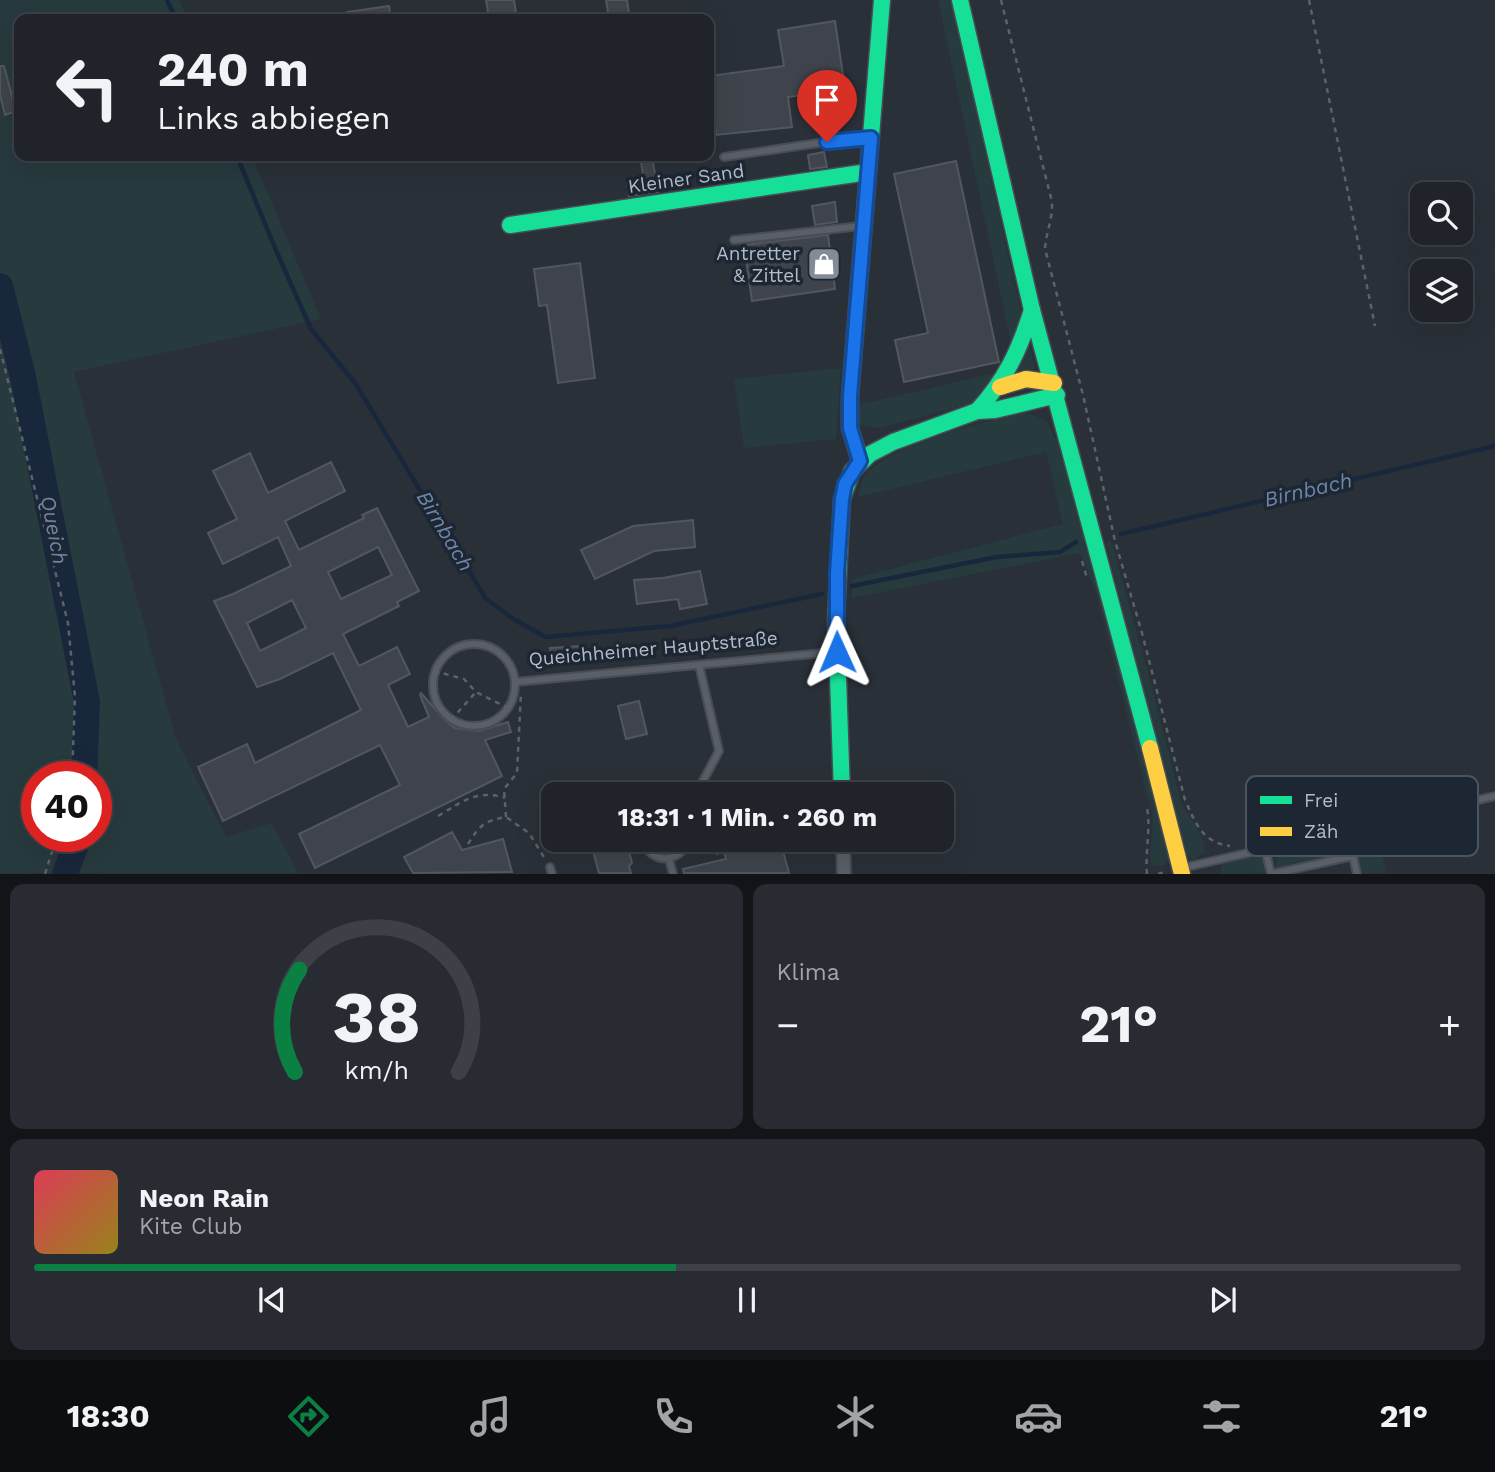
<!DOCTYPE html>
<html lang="de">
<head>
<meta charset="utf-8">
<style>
	:root { --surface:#20242a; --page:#282c32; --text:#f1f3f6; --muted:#a2a4a8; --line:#3d4147; --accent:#0b8043 }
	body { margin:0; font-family:"Work Sans",sans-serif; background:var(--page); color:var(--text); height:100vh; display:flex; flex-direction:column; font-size:26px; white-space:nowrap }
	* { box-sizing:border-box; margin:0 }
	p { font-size:23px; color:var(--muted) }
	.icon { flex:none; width:38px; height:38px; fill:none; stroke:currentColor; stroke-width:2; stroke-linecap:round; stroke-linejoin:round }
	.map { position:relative; height:874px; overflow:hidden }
	.details { display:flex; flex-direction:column; gap:10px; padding:10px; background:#121417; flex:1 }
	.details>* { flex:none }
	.top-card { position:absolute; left:14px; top:14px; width:700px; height:147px; border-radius:14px; box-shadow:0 7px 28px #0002,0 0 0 2px var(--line); background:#20242a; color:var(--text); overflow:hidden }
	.controls { position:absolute; left:1410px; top:182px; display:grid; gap:14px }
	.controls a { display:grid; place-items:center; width:63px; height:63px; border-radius:14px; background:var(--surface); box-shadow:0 7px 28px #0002,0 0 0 2px var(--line); font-size:35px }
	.speed { position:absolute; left:21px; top:761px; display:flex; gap:14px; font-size:35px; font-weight:700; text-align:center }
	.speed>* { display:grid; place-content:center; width:91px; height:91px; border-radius:50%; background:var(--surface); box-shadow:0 7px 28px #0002,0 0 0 2px var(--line); line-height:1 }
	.speed .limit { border:10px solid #d22; background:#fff; color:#111 }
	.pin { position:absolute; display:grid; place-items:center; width:60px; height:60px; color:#fff; margin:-72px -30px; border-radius:50% 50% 50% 0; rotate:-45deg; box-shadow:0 0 7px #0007 }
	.pin .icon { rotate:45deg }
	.me { position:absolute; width:77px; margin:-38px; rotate:359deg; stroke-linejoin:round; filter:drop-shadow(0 0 5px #0008) }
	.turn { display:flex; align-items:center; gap:24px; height:147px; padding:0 28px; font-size:32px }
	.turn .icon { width:91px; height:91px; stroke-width:2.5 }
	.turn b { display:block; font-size:49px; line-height:60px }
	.big { font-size:52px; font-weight:700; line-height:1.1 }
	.details .widget { flex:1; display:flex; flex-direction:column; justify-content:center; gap:10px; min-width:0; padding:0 24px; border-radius:14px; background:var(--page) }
	.details .dial { align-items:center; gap:0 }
	.dial svg { height:182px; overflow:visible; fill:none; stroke:var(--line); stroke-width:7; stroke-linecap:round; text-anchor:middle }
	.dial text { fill:var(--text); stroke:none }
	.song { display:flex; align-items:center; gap:21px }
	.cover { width:84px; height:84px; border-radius:10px; background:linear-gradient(135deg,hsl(350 70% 55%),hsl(50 70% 35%)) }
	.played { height:7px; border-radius:4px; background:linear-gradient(90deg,var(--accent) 45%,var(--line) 45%) }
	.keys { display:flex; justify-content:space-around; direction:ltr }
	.heat { display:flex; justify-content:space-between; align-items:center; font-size:38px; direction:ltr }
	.details .tiles { flex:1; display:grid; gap:10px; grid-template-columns:1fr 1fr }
	.widget:last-child { grid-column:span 2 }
	.trip { position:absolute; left:541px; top:782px; width:413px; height:70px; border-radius:14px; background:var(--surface); box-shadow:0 7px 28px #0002,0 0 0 2px var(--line); font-weight:700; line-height:70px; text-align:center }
	.dock { display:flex; height:112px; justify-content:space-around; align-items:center; background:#0d0e11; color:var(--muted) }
	.dock .icon { width:49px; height:49px }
	.dock .current { color:var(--accent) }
	.dock b { font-size:32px; color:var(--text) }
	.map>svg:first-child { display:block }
</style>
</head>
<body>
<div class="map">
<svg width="1495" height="874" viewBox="0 0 1495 874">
	<rect width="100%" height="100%" fill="#2a3038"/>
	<g fill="#273a3e" fill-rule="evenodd">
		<path d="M0,0H179L188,19H19V156H252L321,319L74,372L176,739L226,837L272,823L298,873H0ZM37,777H96V836H37Z"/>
		<polygon points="938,0 951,0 1025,329 991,392 970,404 879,428 858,425 859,405 994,373 1011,343"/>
		<polygon points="1029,342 1035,369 1015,374"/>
		<polygon points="841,368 836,439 744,448 734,379"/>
		<path d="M1025,412L1046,420L1059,446L1087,552L1103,599L1168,852L1169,860L1163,866L1153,865L1150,860L1153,818L1097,595L1080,553L852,598V579L1063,524L1046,452L858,497C860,491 861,482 864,477C888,444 986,422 1025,412Z"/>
		<path d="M1111,541L1148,672L1181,802C1189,818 1205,835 1205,852L1193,860L1183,851L1106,542Z"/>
		<polygon points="1377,832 1386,873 1361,873 1355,850 1275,869 1278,855"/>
		<polygon points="1265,849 1270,870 1265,871 1266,873 1221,874 1221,859"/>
	</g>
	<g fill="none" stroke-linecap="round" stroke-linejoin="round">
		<g stroke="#19273c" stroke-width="4.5">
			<polyline points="167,0 176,19"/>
			<polyline points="237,156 275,248 311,329 355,383 486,599 515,620 546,637 670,626 822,594"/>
			<polyline points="1121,534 1495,446"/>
			<polyline points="852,586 997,557 1060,552 1076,542"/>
		</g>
		<g stroke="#19273c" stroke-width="26">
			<polyline points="0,286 23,377 87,702 84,777"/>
			<polyline points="65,874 79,836"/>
		</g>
	</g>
	<g fill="#3f444c" stroke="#52575f" stroke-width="2" fill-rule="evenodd">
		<polygon points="486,0 514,0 517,19 489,19"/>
		<polygon points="606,0 627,0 630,19 609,19"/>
		<polygon points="389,6 391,19 347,19 347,12"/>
		<polygon points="835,21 845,89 788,97 792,127 716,135 709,76 784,66 778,30"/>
		<polygon points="0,66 4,66 16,111 5,115 0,95"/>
		<polygon points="824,152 827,167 810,169 808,155"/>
		<polygon points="640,156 652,156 658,192 629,196 627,183 644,181"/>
		<polygon points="956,161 999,362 904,382 895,340 928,333 894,174"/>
		<polygon points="835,202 837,222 815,225 812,206"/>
		<polygon points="828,235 835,289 752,301 744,245"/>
		<polygon points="580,263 595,378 558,383 547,305 539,306 534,269"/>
		<path d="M250,453L268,493L331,462L345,491L285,521L299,550L364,518L362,515L377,508L419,591L397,602L399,606L343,634L359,666L397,647L410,674L388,685L408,727L429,717L420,695L421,693L445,720L455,728L479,731L508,722L511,732L485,740L502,776L315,868L299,834L400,785L380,745L223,821L198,767L247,744L255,763L361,710L333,653L280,679L257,687L214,601L233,594L291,566L278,537L223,564L208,533L237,519L213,471ZM378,547L392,575L341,599L328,572ZM292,600L306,628L260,651L247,623Z"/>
		<polygon points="693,520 695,547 654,551 595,579 581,550 633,526"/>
		<polygon points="700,571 707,604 680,609 678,599 637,604 634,580 663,578"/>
		<polygon points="581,646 582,658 551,661 550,648"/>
		<polygon points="639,701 647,734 626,739 618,706"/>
		<polygon points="452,832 462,850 503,839 512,872 413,873 404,857"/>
		<polygon points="590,840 626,840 632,863 629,866 631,873 599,873"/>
		<polygon points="721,840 780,840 789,873 684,873 683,869 726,859"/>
	</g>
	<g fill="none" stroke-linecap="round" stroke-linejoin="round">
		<defs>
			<g id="lane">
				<polyline points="724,157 852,138 869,138"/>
				<polyline points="734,240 861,226"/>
				<circle cx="474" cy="685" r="41"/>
				<polyline points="515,682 835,652"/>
				<polyline points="696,794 719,751 699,665"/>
				<path d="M643,840C650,865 680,864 689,840"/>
				<polyline points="1265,849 1271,874"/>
				<polyline points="669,859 673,874"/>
				<polyline points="550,867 552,874"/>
				<polyline points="1182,868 1495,796"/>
				<polyline points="1272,874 1353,856 1357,874"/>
			</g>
			<polyline id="street" points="843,840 844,874"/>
			<g id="fast">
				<polyline points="960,0 1032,310 1150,748"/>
				<polyline points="510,225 868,172"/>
				<path d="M977,411C1006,379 1019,351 1032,310"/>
				<polyline points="860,461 850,428 850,396 882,0"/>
				<polyline points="842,794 836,618 842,499 852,471 870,454 893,442 977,411 995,410 1057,395"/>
			</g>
			<g id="slow">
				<polyline points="1000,387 1026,379 1054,383"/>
				<polyline points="1150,748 1182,874"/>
			</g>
		</defs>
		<use href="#lane" stroke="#484c55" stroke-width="10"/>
		<use href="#street" stroke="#484c55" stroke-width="16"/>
		<use href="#fast" stroke="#484c55" stroke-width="19"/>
		<use href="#slow" stroke="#484c55" stroke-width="19"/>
		<g stroke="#5c6268" stroke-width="2.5" stroke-dasharray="5 5" stroke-linecap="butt">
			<path d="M1001,0L1052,202C1053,219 1046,232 1045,249L1083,395L1115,541L1142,633L1185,800C1196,824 1202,842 1230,846"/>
			<polyline points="1309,0 1375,326"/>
			<polyline points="0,349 68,623 75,697 72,777"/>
			<polyline points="1082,561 1087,578"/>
			<polyline points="434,671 464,679 476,692 508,708"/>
			<polyline points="451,720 476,692"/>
			<path d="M438,816C462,802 476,789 505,798"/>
			<polyline points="506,817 504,789 517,773 521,692"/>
			<polyline points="699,842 711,844 721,859"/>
			<path d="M468,844C480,825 484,821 506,817L529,833L545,859"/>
			<polyline points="45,874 57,836"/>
			<path d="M1147,874C1145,851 1151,829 1147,808"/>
			<polyline points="1158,874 1167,871"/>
		</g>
		<use href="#lane" stroke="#5a5e66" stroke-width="6"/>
		<use href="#street" stroke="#5a5e66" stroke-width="12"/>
		<use href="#fast" stroke="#16e098" stroke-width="16"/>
		<use href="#slow" stroke="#ffcf43" stroke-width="16"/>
	</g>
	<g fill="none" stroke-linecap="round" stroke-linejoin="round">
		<defs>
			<polyline id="route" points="827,142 871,138 850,396 850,428 860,461 845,484 842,499 837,573 837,652"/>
		</defs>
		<use href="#route" stroke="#114b97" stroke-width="18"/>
		<use href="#route" stroke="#1a73e8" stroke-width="12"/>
	</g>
	<defs>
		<symbol id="shop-square" viewBox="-11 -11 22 22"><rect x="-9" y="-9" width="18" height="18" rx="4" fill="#848b96" stroke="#1d2633"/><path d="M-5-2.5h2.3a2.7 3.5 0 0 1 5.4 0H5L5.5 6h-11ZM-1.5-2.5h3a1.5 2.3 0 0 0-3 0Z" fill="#fff"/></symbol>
	</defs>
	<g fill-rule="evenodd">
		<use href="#shop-square" x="805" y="245" width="38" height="38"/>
	</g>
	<g text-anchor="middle" stroke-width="7" stroke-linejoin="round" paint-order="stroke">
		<g font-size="19" fill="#b4bcc9" stroke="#1d2633">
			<text transform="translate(686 178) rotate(-8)" y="7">Kleiner Sand</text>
			<text transform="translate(653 648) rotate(-5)" y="7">Queichheimer Hauptstraße</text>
		</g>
		<g font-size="19" fill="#b4bcc9" stroke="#1d2633" text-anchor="end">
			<text x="800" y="260">Antretter<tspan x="800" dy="22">&amp; Zittel</tspan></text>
		</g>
		<g font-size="21" font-style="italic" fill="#6d86a8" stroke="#1d2633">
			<text transform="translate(1308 490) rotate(-13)" y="7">Birnbach</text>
			<text transform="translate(54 530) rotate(79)" y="7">Queich</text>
			<text transform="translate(445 531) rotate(59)" y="7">Birnbach</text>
		</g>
	</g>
	<rect x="1246" y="776" width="232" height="80" rx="10" fill="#1d2633" stroke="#4a5360" stroke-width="2"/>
	<rect x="1260" y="796" width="32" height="8" fill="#16e098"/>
	<rect x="1260" y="827" width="32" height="9" fill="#ffcf43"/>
	<g font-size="19" fill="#b4bcc9">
		<text x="1304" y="807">Frei</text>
		<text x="1304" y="838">Zäh</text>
	</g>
</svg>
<div class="controls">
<a><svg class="icon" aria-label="search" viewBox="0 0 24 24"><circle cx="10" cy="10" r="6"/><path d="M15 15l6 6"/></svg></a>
<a><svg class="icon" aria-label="layers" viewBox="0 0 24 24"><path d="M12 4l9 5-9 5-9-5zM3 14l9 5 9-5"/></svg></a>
</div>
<div class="speed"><div class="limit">40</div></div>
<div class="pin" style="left:827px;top:142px;background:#d93025"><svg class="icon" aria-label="arrive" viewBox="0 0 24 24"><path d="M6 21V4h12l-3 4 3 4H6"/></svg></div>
<svg class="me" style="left:837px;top:652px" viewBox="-20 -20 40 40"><path d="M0-17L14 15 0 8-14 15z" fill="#1a73e8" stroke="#fff" stroke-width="4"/></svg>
<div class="trip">18:31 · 1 Min. · 260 m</div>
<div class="top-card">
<div class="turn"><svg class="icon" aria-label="left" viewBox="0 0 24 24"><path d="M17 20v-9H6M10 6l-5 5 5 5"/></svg><div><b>240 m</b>Links abbiegen</div></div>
</div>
</div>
<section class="details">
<div class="tiles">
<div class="widget dial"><svg viewBox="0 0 100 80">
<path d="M14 69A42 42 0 1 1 86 69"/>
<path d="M14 69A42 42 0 0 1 16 24" stroke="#0b8043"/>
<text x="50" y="56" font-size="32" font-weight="700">38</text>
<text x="50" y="72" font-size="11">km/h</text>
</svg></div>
<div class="widget"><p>Klima</p>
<div class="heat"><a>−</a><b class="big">21°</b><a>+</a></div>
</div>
<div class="widget">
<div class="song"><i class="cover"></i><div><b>Neon Rain</b><p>Kite Club</p></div></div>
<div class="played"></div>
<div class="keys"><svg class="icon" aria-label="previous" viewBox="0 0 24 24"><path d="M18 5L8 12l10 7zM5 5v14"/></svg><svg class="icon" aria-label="pause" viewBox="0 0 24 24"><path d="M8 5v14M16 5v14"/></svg><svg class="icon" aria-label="next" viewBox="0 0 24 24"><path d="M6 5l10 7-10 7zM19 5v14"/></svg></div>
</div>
</div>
</section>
<nav class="dock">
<b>18:30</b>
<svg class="icon current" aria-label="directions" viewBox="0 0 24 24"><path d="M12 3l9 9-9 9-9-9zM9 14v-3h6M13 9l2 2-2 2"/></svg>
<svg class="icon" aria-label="music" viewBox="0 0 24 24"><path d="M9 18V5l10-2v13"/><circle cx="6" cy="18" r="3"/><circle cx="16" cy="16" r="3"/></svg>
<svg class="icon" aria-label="phone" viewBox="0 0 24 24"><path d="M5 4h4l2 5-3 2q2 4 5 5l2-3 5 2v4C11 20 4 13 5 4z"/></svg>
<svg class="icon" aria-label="climate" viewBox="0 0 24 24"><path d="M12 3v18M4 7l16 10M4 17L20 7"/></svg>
<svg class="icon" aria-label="car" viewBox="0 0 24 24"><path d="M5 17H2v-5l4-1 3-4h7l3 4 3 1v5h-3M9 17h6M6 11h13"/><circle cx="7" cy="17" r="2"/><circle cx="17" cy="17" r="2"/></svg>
<svg class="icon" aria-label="filters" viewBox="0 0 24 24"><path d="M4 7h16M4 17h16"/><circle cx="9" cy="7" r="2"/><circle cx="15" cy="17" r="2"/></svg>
<b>21°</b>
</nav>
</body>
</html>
